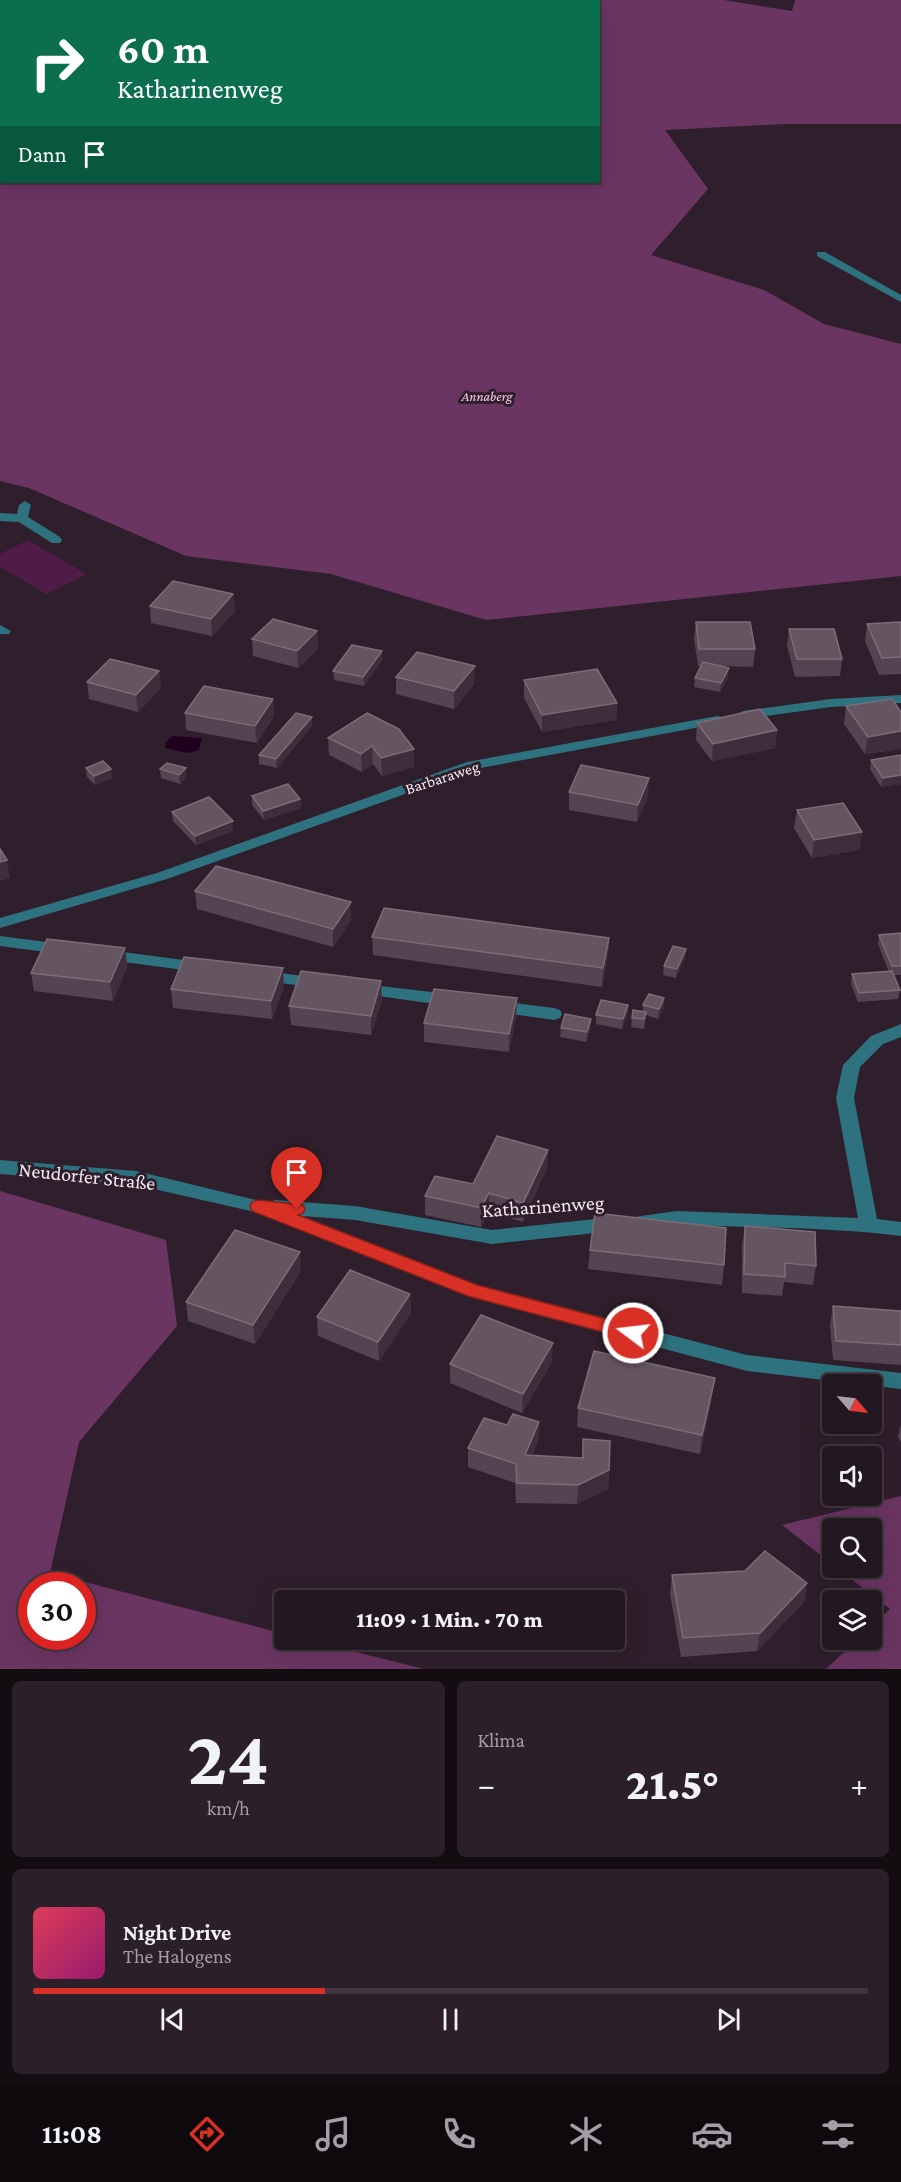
<!DOCTYPE html>
<html lang="de">
<head>
<meta charset="utf-8">
<style>
	:root { --surface:#231721; --page:#2b202a; --text:#f1f3f6; --muted:#a39fa5; --line:#40363f; --accent:#d93025 }
	body { margin:0; font-family:"Crimson Pro",serif; background:var(--page); color:var(--text); height:100vh; display:flex; flex-direction:column; font-size:22px; white-space:nowrap }
	* { box-sizing:border-box; margin:0 }
	p { font-size:20px; color:var(--muted) }
	.icon { flex:none; width:33px; height:33px; fill:none; stroke:currentColor; stroke-width:2; stroke-linecap:round; stroke-linejoin:round }
	.map { position:relative; height:1669px; overflow:hidden }
	.side { display:flex; flex-direction:column; gap:12px; padding:12px; background:#130d12; flex:1 }
	.side>* { flex:none }
	.top-card { position:absolute; left:0px; top:0px; width:600px; height:183px; box-shadow:0 6px 24px #0002,0 0 0 2px var(--line); background:#0b6e4f; color:#fff; overflow:hidden }
	.needle { width:39px; rotate:118deg }
	.controls { position:absolute; left:822px; top:1374px; display:grid; gap:12px }
	.controls a { display:grid; place-items:center; width:60px; height:60px; border-radius:6px; background:var(--surface); box-shadow:0 6px 24px #0002,0 0 0 2px var(--line); font-size:30px }
	.speed { position:absolute; left:18px; top:1572px; display:flex; gap:12px; font-size:30px; font-weight:700; text-align:center }
	.speed>* { display:grid; place-content:center; width:78px; height:78px; border-radius:50%; background:var(--surface); box-shadow:0 6px 24px #0002,0 0 0 2px var(--line); line-height:1 }
	.speed .limit { border:9px solid #d22; background:#fff; color:#111 }
	.pin { position:absolute; display:grid; place-items:center; width:51px; height:51px; color:#fff; margin:-62px -26px; border-radius:50% 50% 50% 0; rotate:-45deg; box-shadow:0 0 6px #0007 }
	.pin .icon { rotate:45deg }
	.me { position:absolute; width:66px; margin:-33px; rotate:285deg; stroke-linejoin:round; filter:drop-shadow(0 0 4px #0008) }
	.turn { display:flex; align-items:center; gap:21px; height:126px; padding:0 18px; font-size:27px }
	.turn .icon { width:78px; height:78px; stroke-width:2.5 }
	.turn b { display:block; font-size:42px; line-height:51px }
	.then { display:flex; align-items:center; height:57px; padding:0 18px; background:#0003; gap:12px; font-size:22px }
	.big { font-size:45px; font-weight:800; line-height:1.1 }
	.side .widget { flex:1; display:flex; flex-direction:column; justify-content:center; gap:9px; min-width:0; padding:0 21px; border-radius:9px; background:var(--page) }
	.side .dial { align-items:center; gap:0 }
	.dial b { font-size:78px; line-height:1 }
	.song { display:flex; align-items:center; gap:18px }
	.cover { width:72px; height:72px; border-radius:9px; background:linear-gradient(135deg,hsl(350 70% 55%),hsl(320 70% 35%)) }
	.played { height:6px; border-radius:3px; background:linear-gradient(90deg,var(--accent) 35%,var(--line) 35%) }
	.keys { display:flex; justify-content:space-around; direction:ltr }
	.heat { display:flex; justify-content:space-between; align-items:center; font-size:33px; direction:ltr }
	.side .tiles { flex:1; display:grid; gap:12px; grid-template-columns:1fr 1fr }
	.widget:last-child { grid-column:span 2 }
	.trip { position:absolute; left:274px; top:1590px; width:351px; height:60px; border-radius:6px; background:var(--surface); box-shadow:0 6px 24px #0002,0 0 0 2px var(--line); font-weight:800; line-height:60px; text-align:center }
	.tab-bar { display:flex; height:96px; justify-content:space-around; align-items:center; background:#0e090d; color:var(--muted) }
	.tab-bar .icon { width:42px; height:42px }
	.tab-bar .on { color:var(--accent) }
	.tab-bar b { font-size:27px; color:var(--text) }
	.map>svg:first-child { display:block }
</style>
</head>
<body>
<div class="map">
<svg width="901" height="1669" viewBox="0 0 901 1669">
	<rect width="100%" height="100%" fill="#2f1f2c"/>
	<polygon fill="#4e1c46" points="28,540 87,574 46,594 0,567 0,554"/>
	<g fill="#6b3562" fill-rule="evenodd">
		<polygon points="452,0 724,0 792,11 795,0 901,0 901,124 785,124 665,130 708,189 651,255 764,290 824,324 901,344 901,576 486,620 331,574 186,556 29,488 0,481 0,130 2,182 598,182 598,2 447,1"/>
		<path d="M0,1191L166,1240L177,1326L79,1442L50,1573L285,1634V1640H308L424,1669H0ZM32,1586H82V1636H32Z"/>
		<polygon points="901,1496 901,1669 826,1669 857,1640 872,1640 872,1626 890,1609 837,1568 872,1568 872,1528 832,1528 832,1564 782,1525"/>
	</g>
	<polygon fill="#21001d" points="173,736 202,738 199,750 187,753 165,748 166,742"/>
	<g fill="none" stroke-linecap="round" stroke-linejoin="round">
		<g fill="#2d727e" fill-rule="evenodd">
			<polygon points="817,252 825,252 901,295 901,302 817,256"/>
			<polygon points="25,501 31,505 28,517 60,537 62,540 60,543 52,543 19,522 0,521 0,513 17,514 19,505"/>
			<polygon points="0,625 11,631 9,634 0,634"/>
		</g>
		<g fill="#2d727e" fill-rule="evenodd">
			<polygon points="202,0 223,0 201,2"/>
			<polygon points="901,695 901,703 831,707 743,719 736,715 743,711 831,699"/>
			<polygon points="717,716 722,717 724,720 722,723 475,769 167,879 0,928 0,918 157,873 467,762"/>
			<polygon points="0,936 62,944 68,945 70,949 68,953 62,954 0,946"/>
			<polygon points="107,950 199,962 205,963 207,967 205,971 199,972 101,959 99,955 101,951"/>
			<polygon points="265,971 318,978 324,979 326,983 324,987 318,988 259,980 257,976 259,972"/>
			<polygon points="363,984 449,994 455,996 457,1000 455,1004 449,1006 357,993 355,989 357,985"/>
			<polygon points="497,1001 554,1008 560,1010 562,1014 560,1018 554,1020 491,1011 489,1007 491,1003"/>
			<path d="M901,1024V1037L883,1044L860,1067L854,1098L877,1219L901,1222V1236C831,1227 760,1228 689,1225C672,1225 651,1232 634,1227L632,1222L634,1217L677,1211L858,1218L836,1098L843,1065L871,1036Z"/>
			<polygon points="0,1160 136,1171 268,1203 275,1200 355,1206 492,1230 614,1217 621,1219 623,1224 621,1229 614,1231 492,1244 355,1220 302,1216 478,1285 747,1355 901,1373 901,1389 747,1371 474,1298 255,1212 136,1185 0,1174"/>
		</g>
	</g>
	<g fill="#544350">
		<rect x="245" y="0" width="15" height="2"/>
		<rect x="285" y="0" width="22" height="2"/>
		<rect x="356" y="0" width="19" height="2"/>
		<polygon points="233,594 235,611 212,636 151,623 150,606"/>
		<polygon points="696,622 755,649 753,667 722,666 728,677 720,692 694,687 695,678 701,666 698,666 694,639"/>
		<polygon points="901,622 901,674 879,675 865,641 867,624"/>
		<polygon points="789,629 842,659 840,676 795,677 787,646"/>
		<polygon points="317,631 318,648 298,668 253,656 252,639"/>
		<polygon points="382,651 382,660 364,686 334,680 333,671"/>
		<polygon points="159,671 161,688 138,712 89,699 87,682"/>
		<polygon points="396,677 474,684 454,709 396,694"/>
		<polygon points="524,680 617,703 616,720 542,732 524,698"/>
		<polygon points="273,699 274,716 257,743 186,730 185,713"/>
		<polygon points="846,706 901,712 901,749 865,754 844,724"/>
		<polygon points="367,713 414,767 382,776 373,764 362,772 329,755 328,738"/>
		<polygon points="312,717 312,726 277,768 259,764 259,755"/>
		<polygon points="697,723 777,730 775,748 712,761 696,740"/>
		<polygon points="901,755 901,784 881,787 870,769 871,760"/>
		<polygon points="86,768 112,778 95,785 87,777"/>
		<polygon points="160,769 186,777 180,784 161,778"/>
		<polygon points="569,792 648,795 637,822 569,810"/>
		<polygon points="252,796 300,799 301,808 264,820 252,805"/>
		<polygon points="797,810 862,832 859,850 812,858 794,828"/>
		<polygon points="172,812 233,821 233,831 196,845 173,821"/>
		<polygon points="195,891 351,920 333,947 197,909"/>
		<polygon points="901,933 901,975 894,975 900,990 898,999 858,1002 851,984 852,974 889,972 878,944 879,935"/>
		<polygon points="372,937 609,938 608,956 602,987 373,955"/>
		<polygon points="125,948 127,967 113,1001 34,991 31,973"/>
		<polygon points="686,949 685,958 676,978 663,975 664,966"/>
		<polygon points="284,987 272,1019 173,1008 171,989"/>
		<polygon points="517,998 516,1017 509,1052 424,1042 424,1023"/>
		<polygon points="382,1000 371,1035 291,1025 289,1006"/>
		<polygon points="628,1005 627,1015 622,1029 596,1024 596,1015"/>
		<polygon points="643,1005 664,1007 658,1019 646,1015 644,1029 631,1027 632,1018 643,1011"/>
		<polygon points="561,1028 591,1028 586,1042 560,1037"/>
		<polygon points="548,1150 547,1168 523,1222 489,1212 481,1227 425,1215 425,1196 473,1184"/>
		<polygon points="745,1226 816,1266 813,1285 784,1282 782,1296 742,1293 742,1245"/>
		<polygon points="590,1250 724,1265 722,1285 588,1269"/>
		<polygon points="301,1271 255,1344 188,1321 186,1302"/>
		<polygon points="410,1294 411,1313 379,1361 318,1336 317,1317"/>
		<polygon points="833,1306 901,1311 901,1365 833,1360 830,1325"/>
		<polygon points="552,1362 522,1413 450,1383 450,1364"/>
		<polygon points="712,1397 700,1454 577,1427 578,1408"/>
		<polygon points="539,1422 538,1441 532,1455 582,1458 583,1439 609,1470 608,1489 577,1504 516,1503 515,1483 468,1467 468,1448 507,1425"/>
		<polygon points="901,1424 901,1442 898,1437"/>
		<polygon points="672,1575 807,1583 804,1602 757,1651 681,1657 670,1594"/>
	</g>
	<g fill="#3e2d3a">
		<polygon points="233,594 235,611 212,636 211,619"/>
		<polygon points="317,631 318,648 298,668 297,651"/>
		<polygon points="382,651 382,660 364,686 363,677"/>
		<polygon points="475,666 474,684 454,709 454,691"/>
		<polygon points="729,668 728,677 720,692 721,683"/>
		<polygon points="159,671 161,688 138,712 136,695"/>
		<polygon points="273,699 274,716 257,743 255,726"/>
		<polygon points="617,703 616,720 542,732 542,715"/>
		<polygon points="312,717 312,726 277,768 276,759"/>
		<polygon points="777,730 775,748 712,761 713,744"/>
		<polygon points="901,731 901,749 865,754 868,737"/>
		<polygon points="372,746 373,764 362,772 361,754"/>
		<polygon points="414,749 414,767 382,776 381,758"/>
		<polygon points="186,768 186,777 180,784 179,775"/>
		<polygon points="111,769 112,778 95,785 94,776"/>
		<polygon points="901,775 901,784 881,787 883,778"/>
		<polygon points="649,778 648,795 637,822 638,805"/>
		<polygon points="300,799 301,808 264,820 263,811"/>
		<polygon points="233,821 233,831 196,845 195,836"/>
		<polygon points="862,832 859,850 812,858 814,840"/>
		<polygon points="7,860 10,878 0,881 0,862"/>
		<polygon points="351,902 351,920 333,947 333,929"/>
		<polygon points="609,938 608,956 602,987 603,968"/>
		<polygon points="125,948 127,967 113,1001 110,982"/>
		<polygon points="686,949 685,958 676,978 677,969"/>
		<polygon points="283,968 284,987 272,1019 271,1001"/>
		<polygon points="381,981 382,1000 371,1035 371,1016"/>
		<polygon points="517,998 516,1017 509,1052 509,1034"/>
		<polygon points="664,998 664,1007 658,1019 659,1009"/>
		<polygon points="628,1005 627,1015 622,1029 623,1019"/>
		<polygon points="591,1019 591,1028 586,1042 587,1032"/>
		<polygon points="548,1150 547,1168 523,1222 523,1203"/>
		<polygon points="489,1193 489,1212 481,1227 481,1208"/>
		<polygon points="300,1252 301,1271 255,1344 253,1325"/>
		<polygon points="410,1294 411,1313 379,1361 378,1342"/>
		<polygon points="553,1343 552,1362 522,1413 523,1394"/>
		<polygon points="715,1378 712,1397 700,1454 702,1435"/>
		<polygon points="539,1422 538,1441 524,1474 525,1455"/>
		<polygon points="609,1470 608,1489 577,1504 578,1485"/>
		<polygon points="807,1583 804,1602 757,1651 760,1633"/>
	</g>
	<g fill="#655561" stroke="#7c6c78" stroke-width="1.5">
		<polygon points="219,0 239,0 238,2 219,2"/>
		<polygon points="280,0 280,2 261,2 261,1"/>
		<polygon points="173,581 233,594 211,619 150,606"/>
		<polygon points="273,619 317,631 297,651 252,639"/>
		<polygon points="696,622 750,622 755,649 699,649"/>
		<polygon points="901,622 901,657 882,658 867,624"/>
		<polygon points="789,629 834,629 842,659 797,659"/>
		<polygon points="352,645 382,651 363,677 333,671"/>
		<polygon points="417,652 475,666 454,691 396,677"/>
		<polygon points="110,659 159,671 136,695 87,682"/>
		<polygon points="703,662 729,668 721,683 695,678"/>
		<polygon points="597,669 617,703 542,715 524,680"/>
		<polygon points="204,686 273,699 255,726 185,713"/>
		<polygon points="892,699 901,712 901,731 868,737 846,706"/>
		<polygon points="760,709 777,730 713,744 697,723"/>
		<polygon points="296,713 312,717 276,759 259,755"/>
		<polygon points="367,713 399,729 414,749 381,758 372,746 361,754 328,738"/>
		<polygon points="901,755 901,775 883,778 871,760"/>
		<polygon points="103,761 111,769 94,776 86,768"/>
		<polygon points="167,763 186,768 179,775 160,769"/>
		<polygon points="581,765 649,778 638,805 569,792"/>
		<polygon points="288,784 300,799 263,811 252,796"/>
		<polygon points="209,797 233,821 195,836 172,812"/>
		<polygon points="843,803 862,832 814,840 797,810"/>
		<polygon points="0,849 7,860 0,862"/>
		<polygon points="216,866 351,902 333,929 195,891"/>
		<polygon points="384,908 609,938 603,968 372,937"/>
		<polygon points="901,933 901,966 892,966 879,935"/>
		<polygon points="47,939 125,948 110,982 31,973"/>
		<polygon points="673,946 686,949 677,969 664,966"/>
		<polygon points="184,957 283,968 271,1001 171,989"/>
		<polygon points="301,971 381,981 371,1016 289,1006"/>
		<polygon points="892,971 900,990 859,993 852,974"/>
		<polygon points="434,989 517,998 509,1034 424,1023"/>
		<polygon points="649,994 664,998 659,1009 643,1005"/>
		<polygon points="601,1000 628,1005 623,1019 596,1015"/>
		<polygon points="633,1010 646,1012 644,1019 632,1018"/>
		<polygon points="565,1014 591,1019 587,1032 561,1028"/>
		<polygon points="497,1136 548,1150 523,1203 489,1193 481,1208 425,1196 435,1176 473,1184"/>
		<polygon points="595,1213 726,1228 724,1265 590,1250"/>
		<polygon points="745,1226 815,1232 816,1266 785,1263 785,1277 744,1274"/>
		<polygon points="235,1230 300,1252 253,1325 186,1302"/>
		<polygon points="350,1270 410,1294 378,1342 317,1317"/>
		<polygon points="833,1306 901,1311 901,1345 836,1341"/>
		<polygon points="481,1315 553,1343 523,1394 450,1364"/>
		<polygon points="594,1351 715,1378 702,1435 578,1408"/>
		<polygon points="513,1414 539,1422 525,1455 583,1458 583,1439 610,1441 609,1470 578,1485 517,1483 516,1464 468,1448 484,1418 507,1425"/>
		<polygon points="765,1551 807,1583 760,1633 683,1638 672,1575 745,1571"/>
	</g>
	<polygon fill="#d93025" stroke="#8d1f18" stroke-width="1.5" points="258,1200 303,1205 305,1209 303,1213 298,1215 477,1285 633,1326 639,1328 642,1333 639,1338 633,1340 468,1296 252,1211 250,1206 252,1202"/>
	<g text-anchor="middle" stroke-width="6" stroke-linejoin="round" paint-order="stroke">
		<g font-size="14" font-style="italic" fill="#fac8ef" stroke="#2f1f2c">
			<text x="487" y="401">Annaberg</text>
		</g>
		<g font-size="16" fill="#f4e9f1" stroke="#2f1f2c">
			<text transform="translate(442 777) rotate(-18)" y="6">Barbaraweg</text>
		</g>
		<g font-size="20" fill="#f4e9f1" stroke="#2f1f2c">
			<text transform="translate(87 1176) rotate(6)" y="7">Neudorfer Straße</text>
			<text transform="translate(543 1206) rotate(-4)" y="7">Katharinenweg</text>
		</g>
	</g>
</svg>
<div class="controls">
<a><svg class="needle" viewBox="-14 -14 28 28"><path d="M0-13l5 13h-10z" fill="#e53935"/><path d="M0 13l5-13h-10z" fill="#a39fa5"/></svg></a>
<a><svg class="icon" aria-label="sound" viewBox="0 0 24 24"><path d="M4 9h4l5-4v14l-5-4H4zM17 9q2 3 0 6"/></svg></a>
<a><svg class="icon" aria-label="search" viewBox="0 0 24 24"><circle cx="10" cy="10" r="6"/><path d="M15 15l6 6"/></svg></a>
<a><svg class="icon" aria-label="layers" viewBox="0 0 24 24"><path d="M12 4l9 5-9 5-9-5zM3 14l9 5 9-5"/></svg></a>
</div>
<div class="speed"><div class="limit">30</div></div>
<div class="pin" style="left:297px;top:1209px;background:#d93025"><svg class="icon" aria-label="arrive" viewBox="0 0 24 24"><path d="M6 21V4h12l-3 4 3 4H6"/></svg></div>
<svg class="me" style="left:633px;top:1333px" viewBox="-20 -20 40 40"><circle r="17" fill="#d93025" stroke="#fff" stroke-width="3"/><path d="M0-11L8 9 0 5-8 9z" fill="#fff"/></svg>
<div class="trip">11:09 · 1 Min. · 70 m</div>
<div class="top-card">
<div class="turn"><svg class="icon" aria-label="right" viewBox="0 0 24 24"><path d="M7 20v-9h11M14 6l5 5-5 5"/></svg><div><b>60 m</b>Katharinenweg</div></div>
<div class="then">Dann<svg class="icon" aria-label="arrive" viewBox="0 0 24 24"><path d="M6 21V4h12l-3 4 3 4H6"/></svg></div>
</div>
</div>
<section class="side">
<div class="tiles">
<div class="widget dial"><b>24</b><p>km/h</p></div>
<div class="widget"><p>Klima</p>
<div class="heat"><a>−</a><b class="big">21.5°</b><a>+</a></div>
</div>
<div class="widget">
<div class="song"><i class="cover"></i><div><b>Night Drive</b><p>The Halogens</p></div></div>
<div class="played"></div>
<div class="keys"><svg class="icon" aria-label="previous" viewBox="0 0 24 24"><path d="M18 5L8 12l10 7zM5 5v14"/></svg><svg class="icon" aria-label="pause" viewBox="0 0 24 24"><path d="M8 5v14M16 5v14"/></svg><svg class="icon" aria-label="next" viewBox="0 0 24 24"><path d="M6 5l10 7-10 7zM19 5v14"/></svg></div>
</div>
</div>
</section>
<nav class="tab-bar">
<b>11:08</b>
<svg class="icon on" aria-label="directions" viewBox="0 0 24 24"><path d="M12 3l9 9-9 9-9-9zM9 14v-3h6M13 9l2 2-2 2"/></svg>
<svg class="icon" aria-label="music" viewBox="0 0 24 24"><path d="M9 18V5l10-2v13"/><circle cx="6" cy="18" r="3"/><circle cx="16" cy="16" r="3"/></svg>
<svg class="icon" aria-label="phone" viewBox="0 0 24 24"><path d="M5 4h4l2 5-3 2q2 4 5 5l2-3 5 2v4C11 20 4 13 5 4z"/></svg>
<svg class="icon" aria-label="climate" viewBox="0 0 24 24"><path d="M12 3v18M4 7l16 10M4 17L20 7"/></svg>
<svg class="icon" aria-label="car" viewBox="0 0 24 24"><path d="M5 17H2v-5l4-1 3-4h7l3 4 3 1v5h-3M9 17h6M6 11h13"/><circle cx="7" cy="17" r="2"/><circle cx="17" cy="17" r="2"/></svg>
<svg class="icon" aria-label="filters" viewBox="0 0 24 24"><path d="M4 7h16M4 17h16"/><circle cx="9" cy="7" r="2"/><circle cx="15" cy="17" r="2"/></svg>
</nav>
</body>
</html>
